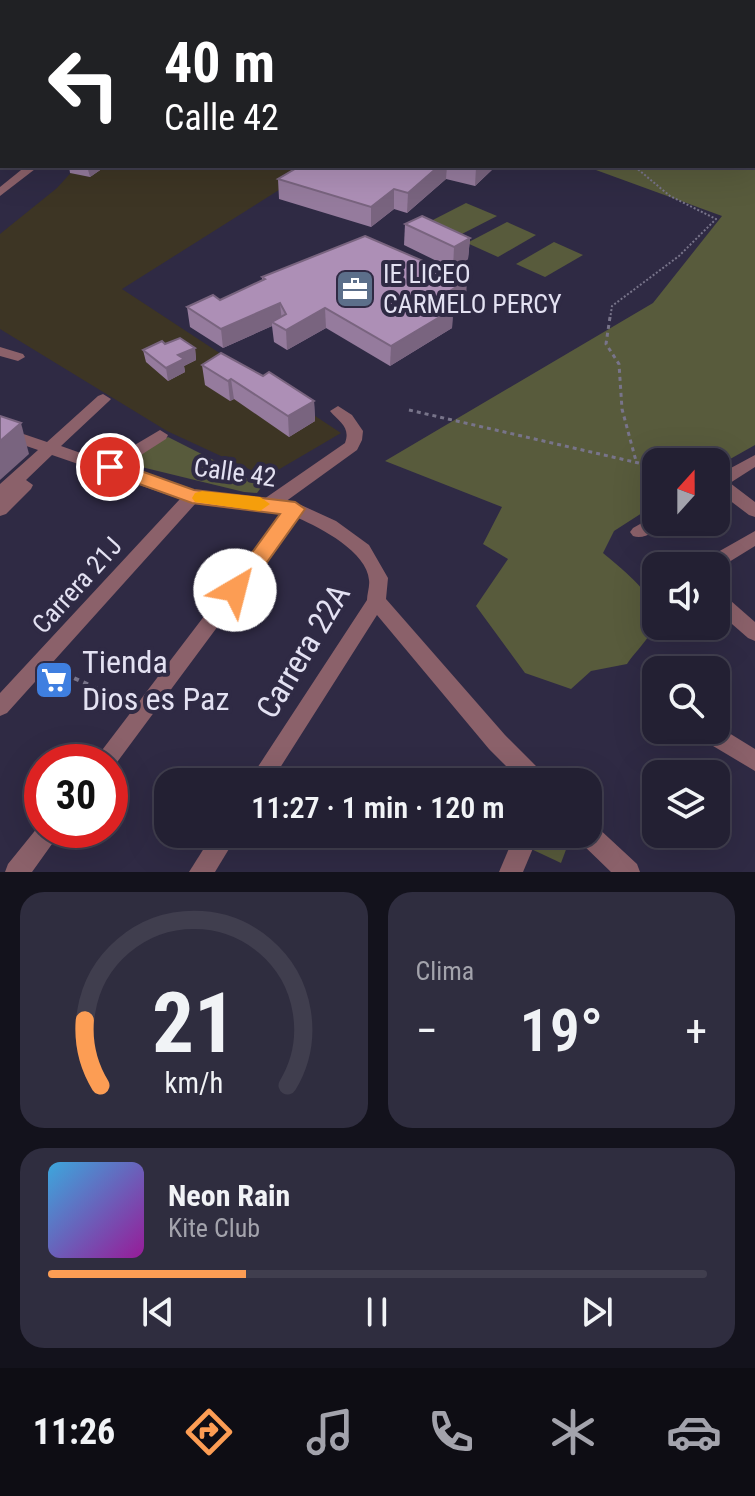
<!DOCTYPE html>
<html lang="es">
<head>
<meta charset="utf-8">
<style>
	:root { --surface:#232033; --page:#2f2d3f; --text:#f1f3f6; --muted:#a3a3ac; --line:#403e4e; --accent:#fc9d54 }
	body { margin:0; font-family:"Roboto Condensed",sans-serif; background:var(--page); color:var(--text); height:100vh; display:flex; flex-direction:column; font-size:30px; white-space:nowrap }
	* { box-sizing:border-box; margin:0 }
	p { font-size:26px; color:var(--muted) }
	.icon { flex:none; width:44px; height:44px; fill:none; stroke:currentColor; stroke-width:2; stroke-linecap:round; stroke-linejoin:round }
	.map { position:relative; height:872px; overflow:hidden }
	.side { display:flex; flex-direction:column; gap:20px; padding:20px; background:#13121c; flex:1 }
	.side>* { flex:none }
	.guide { position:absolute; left:0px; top:0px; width:756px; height:168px; box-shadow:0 8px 32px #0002,0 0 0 2px var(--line); background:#202124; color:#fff; overflow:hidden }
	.needle { width:52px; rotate:21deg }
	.tools { position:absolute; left:642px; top:448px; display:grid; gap:16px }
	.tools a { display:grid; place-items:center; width:88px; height:88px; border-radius:16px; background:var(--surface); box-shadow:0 8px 32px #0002,0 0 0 2px var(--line); font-size:40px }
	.speed { position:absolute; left:24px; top:744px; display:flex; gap:16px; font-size:40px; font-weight:700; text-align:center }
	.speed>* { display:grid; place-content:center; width:104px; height:104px; border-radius:50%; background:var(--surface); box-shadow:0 8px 32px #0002,0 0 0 2px var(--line); line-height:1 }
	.speed .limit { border:12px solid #d22; background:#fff; color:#111 }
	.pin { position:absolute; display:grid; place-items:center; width:68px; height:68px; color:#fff; margin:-34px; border:4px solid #fff; border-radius:50%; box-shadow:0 2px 8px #0007 }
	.me { position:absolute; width:88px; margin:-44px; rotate:37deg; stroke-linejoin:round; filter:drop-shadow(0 0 6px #0008) }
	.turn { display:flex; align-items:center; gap:28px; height:168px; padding:0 32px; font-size:36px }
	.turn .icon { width:104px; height:104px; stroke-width:2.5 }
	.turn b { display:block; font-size:56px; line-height:68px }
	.big { font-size:60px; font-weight:600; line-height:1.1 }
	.side .widget { flex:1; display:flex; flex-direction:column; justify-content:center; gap:12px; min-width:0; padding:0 28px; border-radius:24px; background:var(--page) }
	.side .dial { align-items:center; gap:0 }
	.dial svg { height:208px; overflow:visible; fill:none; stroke:var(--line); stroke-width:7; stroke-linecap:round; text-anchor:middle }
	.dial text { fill:var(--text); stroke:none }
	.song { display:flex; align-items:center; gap:24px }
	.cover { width:96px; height:96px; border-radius:12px; background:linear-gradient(135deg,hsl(200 70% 55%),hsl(300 70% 35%)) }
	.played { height:8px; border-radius:4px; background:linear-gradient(90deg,var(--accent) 30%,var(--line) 30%) }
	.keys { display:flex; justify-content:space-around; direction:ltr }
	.heat { display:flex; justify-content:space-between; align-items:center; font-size:44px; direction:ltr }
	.side .tiles { flex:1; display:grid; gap:20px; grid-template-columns:1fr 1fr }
	.widget:last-child { grid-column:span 2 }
	.trip { position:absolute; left:154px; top:768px; width:448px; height:80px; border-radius:24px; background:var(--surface); box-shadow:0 8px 32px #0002,0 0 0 2px var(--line); font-weight:600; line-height:80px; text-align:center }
	.tabs { display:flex; height:128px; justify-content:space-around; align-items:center; background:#0e0d14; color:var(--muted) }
	.tabs .icon { width:56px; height:56px }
	.tabs .on { color:var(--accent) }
	.tabs b { font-size:36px; color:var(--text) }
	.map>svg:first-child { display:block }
</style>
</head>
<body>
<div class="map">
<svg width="755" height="872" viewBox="0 0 755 872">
	<rect width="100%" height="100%" fill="#2f2a44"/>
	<polygon fill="#3d3524" points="77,166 317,166 122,289 341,433 266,477 167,431 0,329 0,234 57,188"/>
	<g fill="#585b3c">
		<path d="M755,42V445L716,467V462H656V504L614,531L603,553C618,566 662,599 656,622C652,636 635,652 627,664L591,671L571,689L525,673L476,606L508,559L483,544L502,507L385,461L653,303L722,216L585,166H754Z"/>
		<polygon points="466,203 497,216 456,237 427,223"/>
		<polygon points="507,222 536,235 498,257 467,243"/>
		<polygon points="554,242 583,255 545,277 516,264"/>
		<polygon points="168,437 263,485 257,493 244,492 125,463"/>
		<polygon points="533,834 565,834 570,839 561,863 529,848"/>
	</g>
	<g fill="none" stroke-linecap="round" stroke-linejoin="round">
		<g stroke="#78748a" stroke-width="2" stroke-dasharray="2 2" stroke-linecap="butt">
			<polyline points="529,2 536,0"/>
			<polyline points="610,319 612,306 679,256 716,219 670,196 634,166"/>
		</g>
		<g stroke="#78748a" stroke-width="3" stroke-dasharray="4 4" stroke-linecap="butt">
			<polyline points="610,317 606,344 619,364 622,409 636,461"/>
			<polyline points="409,410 656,467"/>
		</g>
		<polyline stroke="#78748a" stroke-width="4" stroke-dasharray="5 5" stroke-linecap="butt" points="56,670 129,703"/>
		<g fill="#8b616a" fill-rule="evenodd">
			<polygon points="253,0 273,0 275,2 255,2"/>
			<polygon points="375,0 388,0 390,2 377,2"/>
			<polygon points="551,0 564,0 566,2 553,2"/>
			<polygon points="678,0 687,0 677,2"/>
			<polygon points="729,0 737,0 728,2"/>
			<rect x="754" y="18" width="1" height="4"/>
			<rect x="0" y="50" width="2" height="6"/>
			<polygon points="0,71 2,72 2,78 0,77"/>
			<rect x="0" y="95" width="2" height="6"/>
			<rect x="0" y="117" width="2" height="7"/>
			<polygon points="26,166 39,166 0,196 0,187"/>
			<polygon points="0,347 23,354 25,357 18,361 0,356"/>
			<path d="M103,394L111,399L108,402L61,446L106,462L160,430L168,435L166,439L122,467L193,491L264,499L345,443C351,427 339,422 330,411L338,406L352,415L363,431L362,440L357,450L285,502L301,505L336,521L369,545L388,578L386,599L505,735L545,775L548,782H522L489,749L377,615L271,782H248L367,600C367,594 370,586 369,580C367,552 321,528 298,518L112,769L110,762H93L282,514L196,503L7,713L0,716V693L180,499L52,455L26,480L33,485L31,489L6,514L0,516V484L38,450L0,437V426L47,442L98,396Z"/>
			<polygon points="755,455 755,467 730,483 755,502 755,517 749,515 716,490 716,476"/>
			<path d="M656,515V522H664C657,531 644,540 633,536L630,532L633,528Z"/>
			<polygon points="755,531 755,546 716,570 716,566 700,566 702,561"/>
			<polygon points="661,552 680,561 682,566 655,564 652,559 655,554"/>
			<polygon points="716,592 723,594 755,622 755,641 748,638 716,610"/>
			<polygon points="716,725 755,749 755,771 698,737 695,730 716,730"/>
			<polygon points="42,822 42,830 62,830 32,872 5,872 8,864"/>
			<polygon points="588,823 596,826 637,864 640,872 611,872 580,842 576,834 588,834"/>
			<polygon points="213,834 238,834 215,872 189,872"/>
			<polygon points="515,834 539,834 523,872 499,872"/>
		</g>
	</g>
	<g fill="#957b9d">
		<polygon points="69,166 106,166 90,177 70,173"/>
		<polygon points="300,166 496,166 475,186 446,179 407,213 394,209 371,227 279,199 278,179"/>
		<polygon points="405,224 470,238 468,259 453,269 404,245"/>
		<polygon points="262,277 466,299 452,308 453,309 452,328 390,366 326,328 287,350 274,342 272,326 223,348 190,327 187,307 220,300 262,281"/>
		<polygon points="165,344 195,348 196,360 184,366 185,372 168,381 146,362 143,350"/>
		<polygon points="202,365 263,376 314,401 315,421 289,437 234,399 230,401 205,385"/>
	</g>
	<g fill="#79647f">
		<polygon points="87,166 106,166 90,177"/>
		<polygon points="439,166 447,166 446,179 407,213 408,193"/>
		<polygon points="477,166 496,166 475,186 476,167"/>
		<polygon points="394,189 394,209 371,227 371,207"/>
		<polygon points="470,238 468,259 453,269 454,247"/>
		<polygon points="467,280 466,299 435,319 436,300"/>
		<polygon points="280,303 282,322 272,322 272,326 223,348 221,329"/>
		<polygon points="325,308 326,328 287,350 286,330"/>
		<polygon points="453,309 452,328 390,366 391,346"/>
		<polygon points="195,348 196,360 184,366 185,372 168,381 166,368 178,355"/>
		<polygon points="231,379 234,399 230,401 228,381"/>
		<polygon points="314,401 315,421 289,437 288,416"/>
		<polygon points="21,423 29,454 0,480 0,441"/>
	</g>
	<g fill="#ad8fb6" stroke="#79647f" stroke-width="2">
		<polygon points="300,166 439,166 408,193 394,189 371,207 278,179"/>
		<polygon points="422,216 470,238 454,247 405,224"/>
		<polygon points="365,236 467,280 436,300 453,309 391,346 325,308 286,330 272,322 286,314 280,303 221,329 187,307 213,295 220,300 265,279 262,277"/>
		<polygon points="180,338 195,348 178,355 184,359 166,368 143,350 162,341 165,344"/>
		<polygon points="221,353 263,376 269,372 314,401 288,416 231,379 228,381 202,365"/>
		<polygon points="0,416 21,423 0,441"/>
	</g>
	<polygon fill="#fc9d54" stroke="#a46637" stroke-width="2" points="110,460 194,490 295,502 305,509 243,596 235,598 225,590 280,514 192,503 103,471 100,467"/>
	<polygon fill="#f59e0b" points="202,491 260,497 270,504 260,511 195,502 192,498 195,493"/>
	<defs>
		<symbol id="office-square" viewBox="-11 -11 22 22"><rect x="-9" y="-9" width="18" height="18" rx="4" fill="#5c6f8a" stroke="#2f2a44"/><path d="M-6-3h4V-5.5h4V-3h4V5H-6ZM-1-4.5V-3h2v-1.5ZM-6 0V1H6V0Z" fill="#fff"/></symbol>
		<symbol id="supermarket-square" viewBox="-11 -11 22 22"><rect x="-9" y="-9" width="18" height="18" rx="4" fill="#3f7fe0" stroke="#2f2a44"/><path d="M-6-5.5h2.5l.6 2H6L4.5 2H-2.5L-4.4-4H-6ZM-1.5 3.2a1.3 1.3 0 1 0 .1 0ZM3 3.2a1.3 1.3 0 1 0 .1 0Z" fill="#fff"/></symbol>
	</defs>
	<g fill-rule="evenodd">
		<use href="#office-square" x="333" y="267" width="44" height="44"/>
		<use href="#supermarket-square" x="32" y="658" width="44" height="44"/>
	</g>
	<g text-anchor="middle" stroke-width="8" stroke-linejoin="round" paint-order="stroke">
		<g font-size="26" fill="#e3e1f2" stroke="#2f2a44" text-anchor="start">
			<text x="383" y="283">IE LICEO<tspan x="383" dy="30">CARMELO PERCY</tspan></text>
		</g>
		<g font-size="26" fill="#e3e1f2" stroke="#2f2a44">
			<text transform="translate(235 472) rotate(8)" y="9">Calle 42</text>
			<text transform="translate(77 585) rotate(-48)" y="9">Carrera 21J</text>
		</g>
		<g font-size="32" fill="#e3e1f2" stroke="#2f2a44">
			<text transform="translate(303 651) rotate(-59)" y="11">Carrera 22A</text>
		</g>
		<g font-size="32" fill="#e3e1f2" stroke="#2f2a44" text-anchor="start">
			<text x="82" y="673">Tienda<tspan x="82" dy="37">Dios es Paz</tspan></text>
		</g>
	</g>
</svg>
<div class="tools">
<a><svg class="needle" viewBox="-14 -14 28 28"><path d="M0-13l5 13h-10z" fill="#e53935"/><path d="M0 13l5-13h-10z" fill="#a3a3ac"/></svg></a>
<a><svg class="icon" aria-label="sound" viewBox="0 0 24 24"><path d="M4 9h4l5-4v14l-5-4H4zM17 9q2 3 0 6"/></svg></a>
<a><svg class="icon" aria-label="search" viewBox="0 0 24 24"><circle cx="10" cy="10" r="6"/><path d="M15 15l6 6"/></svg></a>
<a><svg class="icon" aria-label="layers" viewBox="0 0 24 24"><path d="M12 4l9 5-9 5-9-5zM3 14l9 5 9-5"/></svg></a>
</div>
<div class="speed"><div class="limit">30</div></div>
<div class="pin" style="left:110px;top:467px;background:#d93025"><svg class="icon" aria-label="arrive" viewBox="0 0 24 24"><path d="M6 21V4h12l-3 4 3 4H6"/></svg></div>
<svg class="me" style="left:235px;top:590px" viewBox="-20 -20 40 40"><circle r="19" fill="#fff"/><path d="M0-13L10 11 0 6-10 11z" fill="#fc9d54"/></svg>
<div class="trip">11:27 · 1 min · 120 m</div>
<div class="guide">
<div class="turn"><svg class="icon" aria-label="left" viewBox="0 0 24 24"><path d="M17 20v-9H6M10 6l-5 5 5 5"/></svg><div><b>40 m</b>Calle 42</div></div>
</div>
</div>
<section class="side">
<div class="tiles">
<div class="widget dial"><svg viewBox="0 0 100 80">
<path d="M14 69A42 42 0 1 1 86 69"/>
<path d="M14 69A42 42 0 0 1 8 44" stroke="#fc9d54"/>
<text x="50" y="56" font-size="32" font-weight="700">21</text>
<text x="50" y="72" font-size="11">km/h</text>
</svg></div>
<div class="widget"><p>Clima</p>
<div class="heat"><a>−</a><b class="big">19°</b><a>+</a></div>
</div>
<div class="widget">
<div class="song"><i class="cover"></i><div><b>Neon Rain</b><p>Kite Club</p></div></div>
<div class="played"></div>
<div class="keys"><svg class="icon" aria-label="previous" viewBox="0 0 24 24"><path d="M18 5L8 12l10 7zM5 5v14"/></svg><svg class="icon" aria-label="pause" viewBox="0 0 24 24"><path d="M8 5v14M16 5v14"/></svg><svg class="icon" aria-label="next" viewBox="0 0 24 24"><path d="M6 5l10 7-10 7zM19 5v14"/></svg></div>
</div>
</div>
</section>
<nav class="tabs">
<b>11:26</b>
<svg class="icon on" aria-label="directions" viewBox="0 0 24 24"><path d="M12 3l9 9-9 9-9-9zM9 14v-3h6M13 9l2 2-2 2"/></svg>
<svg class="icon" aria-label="music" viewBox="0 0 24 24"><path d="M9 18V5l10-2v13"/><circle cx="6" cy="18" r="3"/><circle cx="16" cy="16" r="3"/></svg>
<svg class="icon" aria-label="phone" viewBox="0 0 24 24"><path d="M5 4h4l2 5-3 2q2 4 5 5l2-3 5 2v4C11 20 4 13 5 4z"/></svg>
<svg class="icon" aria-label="climate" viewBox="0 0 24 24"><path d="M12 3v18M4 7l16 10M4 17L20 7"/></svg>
<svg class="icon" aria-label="car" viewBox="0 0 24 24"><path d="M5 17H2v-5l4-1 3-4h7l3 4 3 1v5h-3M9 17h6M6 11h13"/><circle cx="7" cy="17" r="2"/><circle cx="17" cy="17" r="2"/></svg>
</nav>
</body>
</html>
